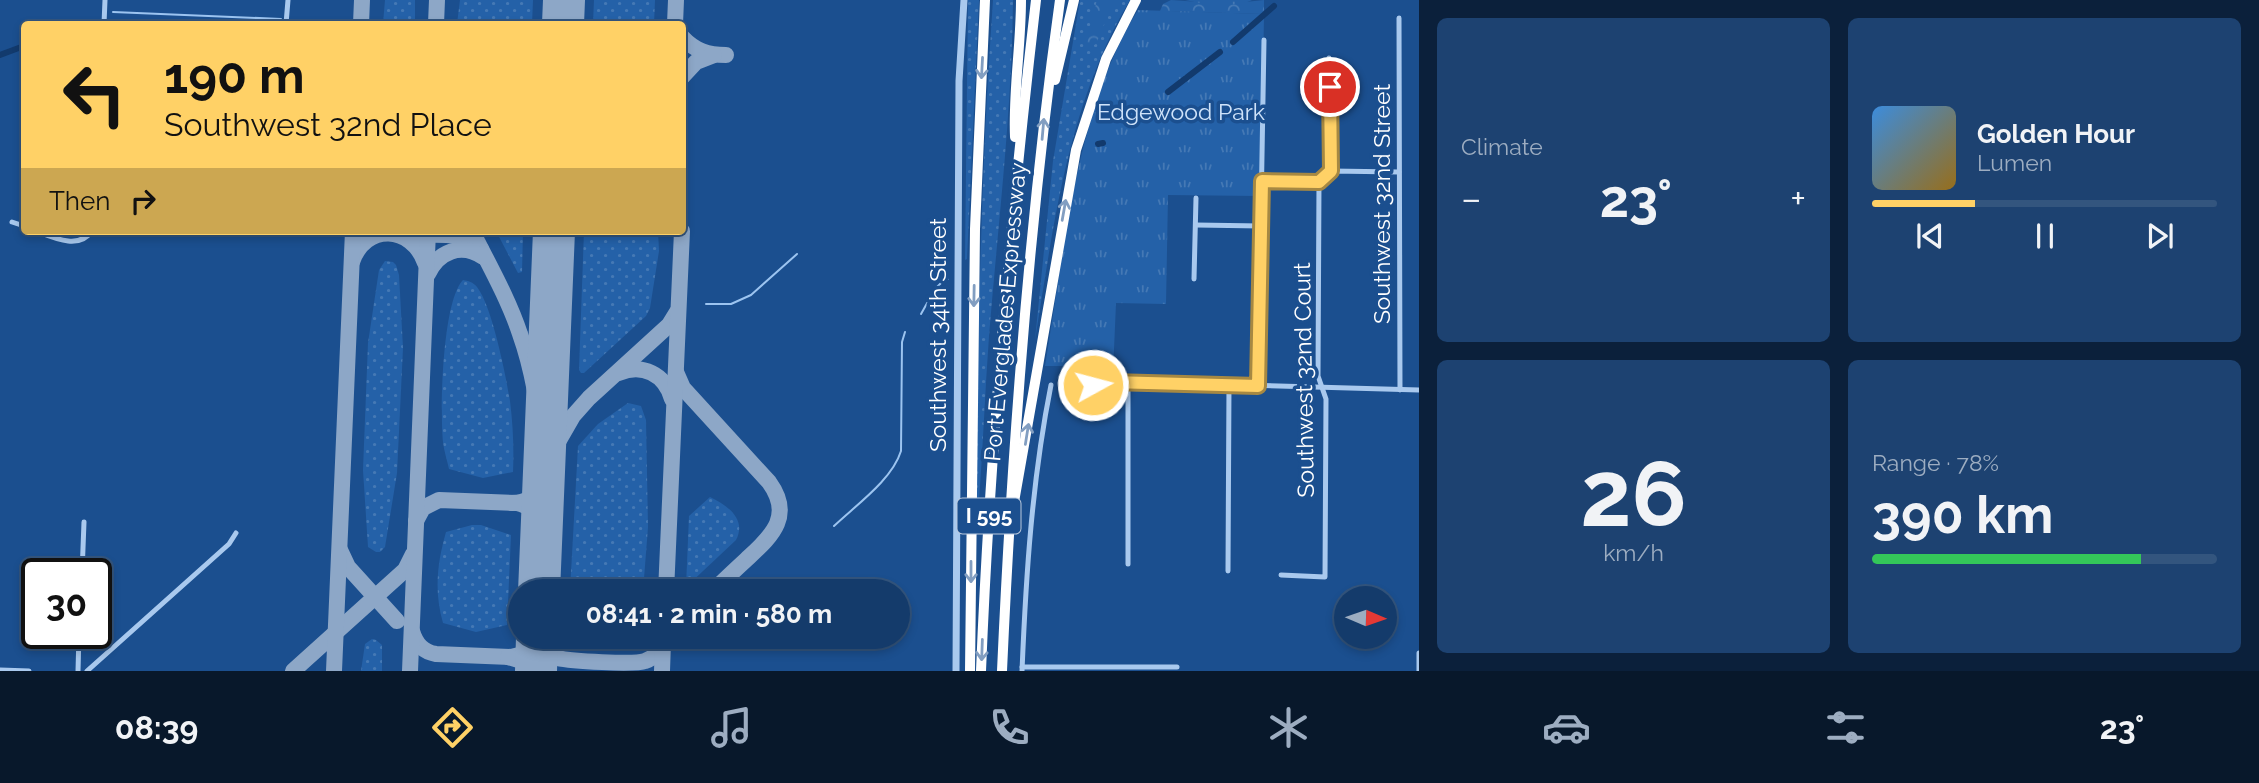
<!DOCTYPE html>
<html lang="en">
<head>
<meta charset="utf-8">
<style>
	:root { --surface:#143b6b; --page:#1d4271; --text:#f1f3f6; --muted:#9dadc1; --line:#33557e; --accent:#ffd166 }
	body { margin:0; font-family:Raleway,sans-serif; background:var(--page); color:var(--text); height:100vh; display:flex; flex-direction:column; font-size:26px; white-space:nowrap }
	* { box-sizing:border-box; margin:0 }
	p { font-size:23px; color:var(--muted) }
	.icon { flex:none; width:38px; height:38px; fill:none; stroke:currentColor; stroke-width:2; stroke-linecap:round; stroke-linejoin:round }
	.map { position:relative; flex:1; overflow:hidden }
	.details { display:flex; flex-direction:column; gap:18px; padding:18px; background:#0b203b; width:840px }
	.details>* { flex:none }
	.banner { position:absolute; left:21px; top:21px; width:665px; height:214px; border-radius:7px; box-shadow:0 4px 10px #0003,0 0 0 2px var(--line); background:#ffd166; color:#111; overflow:hidden }
	.needle { width:46px; rotate:92deg }
	.tools { position:absolute; left:1334px; top:586px; display:grid; gap:14px }
	.tools a { display:grid; place-items:center; width:63px; height:63px; border-radius:50%; background:var(--surface); box-shadow:0 4px 10px #0003,0 0 0 2px var(--line); font-size:35px }
	.speed { position:absolute; left:21px; top:558px; display:flex; gap:14px; font-size:35px; font-weight:700; text-align:center }
	.speed>* { display:grid; place-content:center; width:91px; height:91px; border-radius:50%; background:var(--surface); box-shadow:0 4px 10px #0003,0 0 0 2px var(--line); line-height:1 }
	.speed .limit { border:4px solid #111; border-radius:10px; background:#fff; color:#111 }
	.pin { position:absolute; display:grid; place-items:center; width:60px; height:60px; color:#fff; margin:-30px; border:4px solid #fff; border-radius:50%; box-shadow:0 2px 7px #0007 }
	.me { position:absolute; width:77px; margin:-38px; rotate:83deg; stroke-linejoin:round; filter:drop-shadow(0 0 5px #0008) }
	.turn { display:flex; align-items:center; gap:24px; height:147px; padding:0 28px; font-size:32px }
	.turn .icon { width:91px; height:91px; stroke-width:2.5 }
	.turn b { display:block; font-size:49px; line-height:60px }
	.then { display:flex; align-items:center; height:66px; padding:0 28px; background:#0003; gap:14px; font-size:26px }
	.big { font-size:52px; font-weight:700; line-height:1.1 }
	.details .card { flex:1; display:flex; flex-direction:column; justify-content:center; gap:10px; min-width:0; padding:0 24px; border-radius:10px; background:var(--page) }
	.details .dial { align-items:center; gap:0 }
	.dial b { font-size:91px; line-height:1 }
	.song { display:flex; align-items:center; gap:21px }
	.cover { width:84px; height:84px; border-radius:10px; background:linear-gradient(135deg,hsl(210 70% 55%),hsl(40 70% 35%)) }
	.played { height:7px; border-radius:4px; background:linear-gradient(90deg,var(--accent) 30%,var(--line) 30%) }
	.keys { display:flex; justify-content:space-around; direction:ltr }
	.heat { display:flex; justify-content:space-between; align-items:center; font-size:38px; direction:ltr }
	.charge { height:10px; border-radius:5px; background:linear-gradient(90deg,#34c759 78%,var(--line) 0) }
	.details .tiles { flex:1; display:grid; gap:18px; grid-template-columns:repeat(2,1fr) }
	.trip { position:absolute; left:508px; top:579px; width:402px; height:70px; border-radius:35px; background:var(--surface); box-shadow:0 4px 10px #0003,0 0 0 2px var(--line); font-weight:700; line-height:70px; text-align:center }
	.tabs { display:flex; height:112px; justify-content:space-around; align-items:center; background:#08182b; color:var(--muted) }
	.tabs .icon { width:49px; height:49px }
	.tabs .active { color:var(--accent) }
	.tabs b { font-size:32px; color:var(--text) }
	main { display:flex; flex:1; min-height:0 }
	.map>svg:first-child { display:block }
</style>
</head>
<body>
<main>
<div class="map">
<svg width="1419" height="671" viewBox="0 0 1419 671">
	<defs>
		<pattern id="grass-dots" width="8" height="8" patternUnits="userSpaceOnUse" patternTransform="scale(1.75)"><rect width="8" height="8" fill="#2461a8"/><path d="M2 2h.1M6 6h.1" fill="none" stroke="#4579b5" stroke-width="1.8" stroke-linecap="round"/></pattern>
		<pattern id="forest-crowns" width="20" height="18" patternUnits="userSpaceOnUse" patternTransform="scale(1.75)"><rect width="20" height="18" fill="#2461a8"/><path d="M2 6a3 3 0 1 1 6 0M12 15a3 3 0 1 1 6 0" fill="none" stroke="#4579b5"/></pattern>
		<pattern id="wetland-marsh" width="20" height="14" patternUnits="userSpaceOnUse" patternTransform="scale(1.75)"><rect width="20" height="14" fill="#2461a8"/><path d="M1 5h8M5 5V1M11 12h8M15 12V8" fill="none" stroke="#4579b5"/></pattern>
		<pattern id="park-tufts" width="24" height="20" patternUnits="userSpaceOnUse" patternTransform="scale(1.75)"><rect width="24" height="20" fill="#2461a8"/><path d="M3 7l-1-3M5 7V3M7 7l1-3M15 17l-1-3M17 17v-4M19 17l1-3" fill="none" stroke="#4579b5"/></pattern>
	</defs>
	<rect width="100%" height="100%" fill="#1b4f8f"/>
	<g fill="url(#grass-dots)">
		<polygon points="385,0 415,0 415,24 383,24"/>
		<polygon points="460,0 533,0 532,24 457,24"/>
		<polygon points="594,0 655,0 654,24 593,24"/>
		<polygon points="968,0 979,0 967,259 965,260"/>
		<path d="M993,0H1013C1012,112 998,224 989,336C985,391 983,446 979,501H976C978,334 981,167 993,0Z"/>
		<path d="M1080,0H1130C1068,103 1054,223 1035,340L1053,161Z"/>
		<polygon points="496,231 523,231 522,272 518,273"/>
		<polygon points="584,231 658,231 659,251 650,308 646,316 584,373 581,373 579,370"/>
		<polygon points="385,261 393,262 396,265 399,275 403,348 397,473 385,547 380,552 376,552 368,547 363,470 368,343 379,270"/>
		<path d="M463,280C468,281 473,282 477,287C492,306 506,376 510,401C513,425 514,448 513,472L483,478L449,469C447,460 444,451 443,442C440,411 442,302 463,280Z"/>
		<polygon points="628,403 641,406 646,420 648,527 643,591 570,591 578,446 598,424"/>
		<path d="M710,497C727,505 747,519 736,540L686,587L689,516Z"/>
		<path d="M472,525H481L511,535L507,625L476,632L443,623C434,591 437,564 446,532Z"/>
		<polygon points="372,639 376,640 382,645 382,671 361,671 365,644"/>
	</g>
	<g fill="url(#forest-crowns)">
		<polygon points="1097,0 1114,0 1096,44 1084,49"/>
		<polygon points="1171,0 1227,4 1264,0 1264,14 1160,11 1163,4"/>
	</g>
	<path fill="url(#wetland-marsh)" d="M1185,0H1252C1237,8 1201,4 1185,0Z"/>
	<path fill="url(#park-tufts)" d="M1138,10L1264,14L1261,196L1168,195L1166,304L1116,303L1113,372L1084,366H1045C1064,253 1076,108 1138,10Z"/>
	<g fill="none" stroke-linecap="round" stroke-linejoin="round">
		<g stroke="#9cc4f0" stroke-width="2">
			<polyline points="113,12 281,19"/>
			<polyline points="291,20 297,21"/>
			<polyline points="706,304 731,304 751,295 797,254"/>
			<polyline points="921,314 935,289 945,279 948,279"/>
			<path d="M834,526C856,505 892,480 901,451L902,342L905,332"/>
		</g>
		<g stroke="#123a6d" stroke-width="6">
			<polyline points="1233,42 1274,6"/>
			<polyline points="0,55 24,46"/>
			<polyline points="1168,92 1220,52"/>
			<polyline points="1098,144 1103,143"/>
		</g>
		<g stroke="#8da7c7" stroke-width="16">
			<polyline points="361,24 362,0"/>
			<polyline points="436,24 437,0"/>
			<polyline points="675,24 676,0"/>
			<path d="M682,37C695,51 708,55 726,55"/>
			<polyline points="682,77 696,62 714,55"/>
			<path d="M472,231C489,265 508,298 520,334C534,373 539,414 545,456"/>
			<path d="M420,235C441,235 465,232 481,249"/>
			<path d="M352,262C365,223 412,225 425,263"/>
			<path d="M428,274C438,252 461,242 483,257"/>
			<path d="M676,372L683,388L769,482C793,515 773,535 749,557C736,569 724,580 712,592"/>
			<path d="M619,373C642,363 665,374 672,399"/>
			<polyline points="544,481 554,449 573,416 589,398 669,325 677,312"/>
			<path d="M512,503C528,503 535,496 544,484"/>
			<path d="M416,521L423,508L439,500L517,503C531,506 536,515 542,528"/>
			<polyline points="340,550 348,567 397,621"/>
			<polyline points="666,592 682,231"/>
			<path d="M412,631C416,644 423,652 436,654L511,657L523,654L537,637"/>
			<path d="M538,637L547,651L557,658C571,661 634,665 645,661C655,658 660,650 663,641"/>
			<polyline points="508,657 522,661 531,671"/>
			<polyline points="293,671 405,570 413,554"/>
			<polyline points="334,671 353,231"/>
			<polyline points="410,671 428,231"/>
			<polyline points="662,671 663,643"/>
		</g>
		<g stroke="#8da7c7" stroke-width="42">
			<polyline points="563,24 564,0"/>
			<polyline points="539,592 554,231"/>
			<polyline points="536,671 537,637"/>
		</g>
		<g stroke="#a9c9ee" stroke-width="5">
			<polyline points="1399,18 1400,390"/>
			<polyline points="104,24 105,0"/>
			<polyline points="286,24 288,0"/>
			<polyline points="1329,58 1331,171"/>
			<polyline points="1262,181 1319,182 1331,171 1399,172"/>
			<polyline points="12,222 24,226"/>
			<polyline points="1196,225 1261,226"/>
			<path d="M36,231C54,238 79,250 92,231"/>
			<polyline points="1194,279 1196,198"/>
			<circle cx="1102" cy="382" r="9"/>
			<polyline points="1111,381 1419,390"/>
			<polyline points="1258,386 1264,40"/>
			<polyline points="1128,564 1128,382"/>
			<polyline points="1228,571 1229,385"/>
			<polyline points="82,574 84,522"/>
			<polyline points="1281,575 1325,577 1326,399 1318,376 1319,182"/>
			<polyline points="1022,667 1177,667"/>
			<polyline points="0,670 29,671"/>
			<polyline points="78,671 79,634"/>
			<polyline points="87,671 229,544 236,533"/>
			<path d="M1022,671C1026,575 1032,480 1051,385"/>
			<polyline points="1419,671 1419,653"/>
		</g>
		<polyline stroke="#a9c9ee" stroke-width="7" points="956,671 959,81 964,0"/>
		<g stroke="#fff" stroke-width="10">
			<polyline points="1055,80 1074,0"/>
			<path d="M1015,137C1013,92 1021,46 1021,0"/>
			<polyline points="1014,502 1076,150 1106,59 1136,0"/>
			<polyline points="970,671 975,229 985,0"/>
			<path d="M981,671C990,446 1010,223 1036,0"/>
			<path d="M1002,671C1012,447 1029,222 1060,0"/>
		</g>
	</g>
	<defs><path id="oneway-shaft" d="M-6 0H5M1.5-3L5.5 0L1.5 3" fill="none" stroke-width="1.6" stroke-linecap="round" stroke-linejoin="round" transform="scale(1.75)"/></defs>
	<g stroke="#829ec1">
		<use href="#oneway-shaft" transform="translate(982 68) rotate(93)"/>
		<use href="#oneway-shaft" transform="translate(1043 129) rotate(-85)"/>
		<use href="#oneway-shaft" transform="translate(1064 210) rotate(-80)"/>
		<use href="#oneway-shaft" transform="translate(974 296) rotate(91)"/>
		<use href="#oneway-shaft" transform="translate(1027 434) rotate(-81)"/>
		<use href="#oneway-shaft" transform="translate(971 572) rotate(90)"/>
		<use href="#oneway-shaft" transform="translate(982 650) rotate(92)"/>
	</g>
	<g fill="none" stroke-linecap="round" stroke-linejoin="round">
		<defs>
			<polyline id="route" points="1093,385 1100,391 1107,390 1111,382 1258,386 1262,181 1319,182 1331,171 1330,87"/>
		</defs>
		<use href="#route" stroke="#a68842" stroke-width="18"/>
		<use href="#route" stroke="#ffd166" stroke-width="12"/>
	</g>
	<g text-anchor="middle" stroke-width="7" stroke-linejoin="round" paint-order="stroke">
		<rect fill="#1b4f8f" stroke="#bbcadd" stroke-width="2" x="957.5" y="498.5" width="63" height="35" rx="5"/>
		<g font-size="21" font-weight="bold" fill="#fff">
			<text x="989" y="523">I 595</text>
		</g>
		<g font-size="23" fill="#cfe3fa" stroke="#1b4f8f">
			<text x="1181" y="120">Edgewood Park</text>
		</g>
		<g font-size="23" fill="#fff" stroke="#1b4f8f">
			<text transform="translate(1382 204) rotate(-90)" y="8">Southwest 32nd Street</text>
			<text transform="translate(1005 312) rotate(-85)" y="8">Port Everglades Expressway</text>
			<text transform="translate(938 335) rotate(-90)" y="8">Southwest 34th Street</text>
			<text transform="translate(1304 380) rotate(-91)" y="8">Southwest 32nd Court</text>
		</g>
	</g>
</svg>
<div class="tools">
<a><svg class="needle" viewBox="-14 -14 28 28"><path d="M0-13l5 13h-10z" fill="#e53935"/><path d="M0 13l5-13h-10z" fill="#9dadc1"/></svg></a>
</div>
<div class="speed"><div class="limit">30</div></div>
<div class="pin" style="left:1330px;top:87px;background:#d93025"><svg class="icon" aria-label="arrive" viewBox="0 0 24 24"><path d="M6 21V4h12l-3 4 3 4H6"/></svg></div>
<svg class="me" style="left:1093px;top:385px" viewBox="-20 -20 40 40"><circle r="17" fill="#ffd166" stroke="#fff" stroke-width="3"/><path d="M0-11L8 9 0 5-8 9z" fill="#fff"/></svg>
<div class="trip">08:41 · 2 min · 580 m</div>
<div class="banner">
<div class="turn"><svg class="icon" aria-label="left" viewBox="0 0 24 24"><path d="M17 20v-9H6M10 6l-5 5 5 5"/></svg><div><b>190 m</b>Southwest 32nd Place</div></div>
<div class="then">Then<svg class="icon" aria-label="right" viewBox="0 0 24 24"><path d="M7 20v-9h11M14 6l5 5-5 5"/></svg></div>
</div>
</div>
<section class="details">
<div class="tiles">
<div class="card"><p>Climate</p>
<div class="heat"><a>−</a><b class="big">23°</b><a>+</a></div>
</div>
<div class="card">
<div class="song"><i class="cover"></i><div><b>Golden Hour</b><p>Lumen</p></div></div>
<div class="played"></div>
<div class="keys"><svg class="icon" aria-label="previous" viewBox="0 0 24 24"><path d="M18 5L8 12l10 7zM5 5v14"/></svg><svg class="icon" aria-label="pause" viewBox="0 0 24 24"><path d="M8 5v14M16 5v14"/></svg><svg class="icon" aria-label="next" viewBox="0 0 24 24"><path d="M6 5l10 7-10 7zM19 5v14"/></svg></div>
</div>
<div class="card dial"><b>26</b><p>km/h</p></div>
<div class="card"><p>Range · 78%</p><b class="big">390 km</b><div class="charge"></div></div>
</div>
</section>
</main>
<nav class="tabs">
<b>08:39</b>
<svg class="icon active" aria-label="directions" viewBox="0 0 24 24"><path d="M12 3l9 9-9 9-9-9zM9 14v-3h6M13 9l2 2-2 2"/></svg>
<svg class="icon" aria-label="music" viewBox="0 0 24 24"><path d="M9 18V5l10-2v13"/><circle cx="6" cy="18" r="3"/><circle cx="16" cy="16" r="3"/></svg>
<svg class="icon" aria-label="phone" viewBox="0 0 24 24"><path d="M5 4h4l2 5-3 2q2 4 5 5l2-3 5 2v4C11 20 4 13 5 4z"/></svg>
<svg class="icon" aria-label="climate" viewBox="0 0 24 24"><path d="M12 3v18M4 7l16 10M4 17L20 7"/></svg>
<svg class="icon" aria-label="car" viewBox="0 0 24 24"><path d="M5 17H2v-5l4-1 3-4h7l3 4 3 1v5h-3M9 17h6M6 11h13"/><circle cx="7" cy="17" r="2"/><circle cx="17" cy="17" r="2"/></svg>
<svg class="icon" aria-label="filters" viewBox="0 0 24 24"><path d="M4 7h16M4 17h16"/><circle cx="9" cy="7" r="2"/><circle cx="15" cy="17" r="2"/></svg>
<b>23°</b>
</nav>
</body>
</html>
